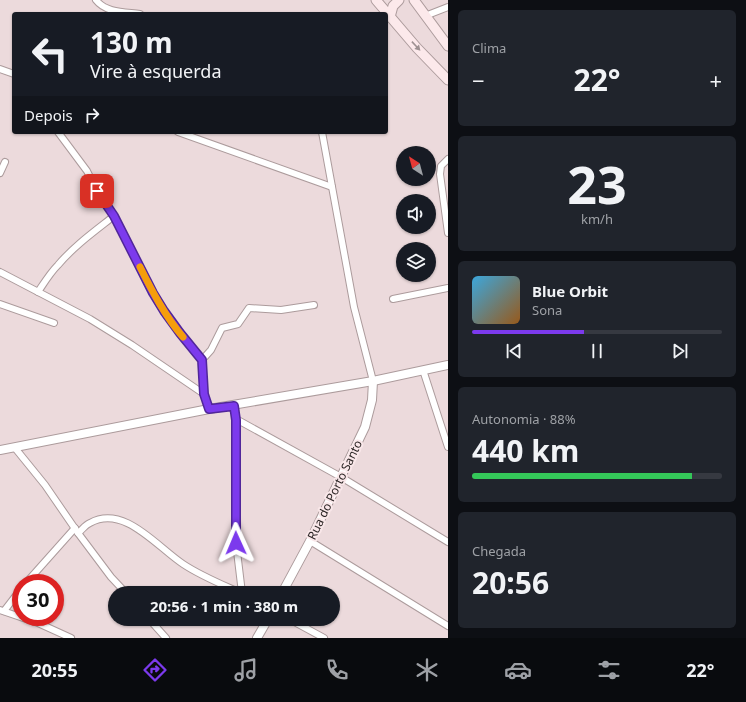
<!DOCTYPE html>
<html lang="pt">
<head>
<meta charset="utf-8">
<style>
	:root { --surface:#171b24; --page:#20242c; --text:#f1f3f6; --muted:#9ea1a6; --line:#363941; --accent:#7c3aed }
	body { margin:0; font-family:"Noto Sans",sans-serif; background:var(--page); color:var(--text); height:100vh; display:flex; flex-direction:column; font-size:15px; white-space:nowrap }
	* { box-sizing:border-box; margin:0 }
	p { font-size:13px; color:var(--muted) }
	.icon { flex:none; width:22px; height:22px; fill:none; stroke:currentColor; stroke-width:2; stroke-linecap:round; stroke-linejoin:round }
	.map { position:relative; flex:1; overflow:hidden }
	.sheet { display:flex; flex-direction:column; gap:10px; padding:10px; background:#0d0f14; width:298px }
	.sheet>* { flex:none }
	.top-card { position:absolute; left:12px; top:12px; width:376px; height:122px; border-radius:4px; box-shadow:0 1px 3px #0004; background:#171b24; color:var(--text); overflow:hidden }
	.needle { width:26px; rotate:324deg }
	.tools { position:absolute; left:396px; top:146px; display:grid; gap:8px }
	.tools a { display:grid; place-items:center; width:40px; height:40px; border-radius:50%; background:var(--surface); box-shadow:0 1px 3px #0004; font-size:20px }
	.speed { position:absolute; left:12px; top:574px; display:flex; gap:8px; font-size:20px; font-weight:700; text-align:center }
	.speed>* { display:grid; place-content:center; width:52px; height:52px; border-radius:50%; background:var(--surface); box-shadow:0 1px 3px #0004; line-height:1 }
	.speed .limit { border:6px solid #d22; background:#fff; color:#111 }
	.pin { position:absolute; display:grid; place-items:center; width:34px; height:34px; color:#fff; margin:-17px; border-radius:8px; box-shadow:0 2px 6px #0006 }
	.me { position:absolute; width:44px; margin:-22px; rotate:359deg; stroke-linejoin:round; filter:drop-shadow(0 0 3px #0008) }
	.turn { display:flex; align-items:center; gap:14px; height:84px; padding:0 12px; font-size:18px }
	.turn .icon { width:52px; height:52px; stroke-width:2.5 }
	.turn b { display:block; font-size:28px; line-height:34px }
	.then { display:flex; align-items:center; height:38px; padding:0 12px; background:#0003; gap:8px; font-size:15px }
	.big { font-size:30px; font-weight:700; line-height:1.1 }
	.sheet .card { flex:1; display:flex; flex-direction:column; justify-content:center; gap:6px; min-width:0; padding:0 14px; border-radius:6px; background:var(--page) }
	.sheet .dial { align-items:center; gap:0 }
	.dial b { font-size:52px; line-height:1 }
	.song { display:flex; align-items:center; gap:12px }
	.cover { width:48px; height:48px; border-radius:6px; background:linear-gradient(135deg,hsl(200 70% 55%),hsl(30 70% 35%)) }
	.played { height:4px; border-radius:2px; background:linear-gradient(90deg,var(--accent) 45%,var(--line) 45%) }
	.keys { display:flex; justify-content:space-around; direction:ltr }
	.heat { display:flex; justify-content:space-between; align-items:center; font-size:22px; direction:ltr }
	.charge { height:6px; border-radius:3px; background:linear-gradient(90deg,#34c759 88%,var(--line) 0) }
	.trip { position:absolute; left:108px; top:586px; width:232px; height:40px; border-radius:20px; background:var(--surface); box-shadow:0 1px 3px #0004; font-weight:700; line-height:40px; text-align:center }
	.menu { display:flex; height:64px; justify-content:space-around; align-items:center; background:#090b0e; color:var(--muted) }
	.menu .icon { width:28px; height:28px }
	.menu .active { color:var(--accent) }
	.menu b { font-size:18px; color:var(--text) }
	main { display:flex; flex:1; min-height:0 }
	.map>svg:first-child { display:block }
</style>
</head>
<body>
<main>
<div class="map">
<svg width="448" height="638" viewBox="0 0 448 638">
	<rect width="100%" height="100%" fill="#ecdadc"/>
	<g fill="none" stroke-linecap="round" stroke-linejoin="round">
		<defs>
			<g id="minor">
				<path d="M96,0C106,13 125,12 140,14"/>
				<polyline points="425,16 448,7"/>
				<polyline points="0,69 14,74"/>
				<polyline points="58,132 87,171 97,191 114,216 153,293 164,311 180,333 202,360 204,394"/>
				<polyline points="178,132 332,187"/>
				<polyline points="322,132 354,307 373,381"/>
				<polyline points="448,159 441,166 440,174 448,233"/>
				<polyline points="0,173 5,162"/>
				<polyline points="0,272 90,319 132,345 204,394 209,409"/>
				<path d="M38,292C44,283 50,273 58,265C74,246 95,231 114,216"/>
				<polyline points="393,299 448,288"/>
				<polyline points="0,304 54,323"/>
				<polyline points="202,360 211,350 222,328 238,324 249,308 281,310 314,305"/>
				<polyline points="423,370 448,447"/>
				<polyline points="234,406 236,419 341,477 448,542"/>
				<polyline points="236,419 236,543 242,593"/>
				<polyline points="15,448 45,485 78,533 111,577 126,593"/>
				<path d="M78,533C82,530 85,525 90,523C124,504 157,547 183,564C201,576 221,584 241,593"/>
				<polyline points="310,541 448,626"/>
				<polyline points="26,583 75,528"/>
				<polyline points="0,610 38,623 71,638"/>
				<polyline points="4,611 21,589"/>
				<polyline points="149,619 166,638"/>
				<polyline points="289,619 324,638"/>
			</g>
			<g id="tertiary">
				<polyline points="0,450 209,409 373,381 448,365"/>
				<polyline points="282,593 310,541 365,427 372,400 373,381"/>
				<polyline points="257,638 268,619"/>
			</g>
			<g id="secondary">
				<polyline points="376,0 417,48 448,80"/>
				<polyline points="414,0 448,46"/>
				<polyline points="390,17 393,6 399,0"/>
			</g>
		</defs>
		<use href="#minor" stroke="#ac9b9c" stroke-width="8"/>
		<use href="#tertiary" stroke="#ac9b9c" stroke-width="10"/>
		<use href="#secondary" stroke="#ac9b9c" stroke-width="11"/>
		<use href="#minor" stroke="#fff" stroke-width="6"/>
		<use href="#tertiary" stroke="#fff" stroke-width="8"/>
		<use href="#secondary" stroke="#fce9eb" stroke-width="9"/>
	</g>
	<defs><path id="oneway-solid" d="M-6-.8H1V-3.2L6.5 0L1 3.2V.8H-6Z"/></defs>
	<use fill="#9e9192" href="#oneway-solid" transform="translate(416 46) rotate(47)"/>
	<g fill="none" stroke-linecap="round" stroke-linejoin="round">
		<defs>
			<polyline id="route" points="97,191 114,216 153,293 164,311 180,333 202,360 204,394 209,409 234,406 236,420 236,543"/>
		</defs>
		<use href="#route" stroke="#51269a" stroke-width="10"/>
		<use href="#route" stroke="#7c3aed" stroke-width="7"/>
		<path stroke="#f59e0b" stroke-width="7" d="M140,267C152,291 165,316 183,337"/>
	</g>
	<g text-anchor="middle" stroke-width="4" stroke-linejoin="round" paint-order="stroke">
		<g font-size="12" fill="#2b2525" stroke="#f9e7e9">
			<text transform="translate(335 490) rotate(-64)" y="4">Rua do Porto Santo</text>
		</g>
	</g>
</svg>
<div class="tools">
<a><svg class="needle" viewBox="-14 -14 28 28"><path d="M0-13l5 13h-10z" fill="#e53935"/><path d="M0 13l5-13h-10z" fill="#9ea1a6"/></svg></a>
<a><svg class="icon" aria-label="sound" viewBox="0 0 24 24"><path d="M4 9h4l5-4v14l-5-4H4zM17 9q2 3 0 6"/></svg></a>
<a><svg class="icon" aria-label="layers" viewBox="0 0 24 24"><path d="M12 4l9 5-9 5-9-5zM3 14l9 5 9-5"/></svg></a>
</div>
<div class="speed"><div class="limit">30</div></div>
<div class="pin" style="left:97px;top:191px;background:#d93025"><svg class="icon" aria-label="arrive" viewBox="0 0 24 24"><path d="M6 21V4h12l-3 4 3 4H6"/></svg></div>
<svg class="me" style="left:236px;top:543px" viewBox="-20 -20 40 40"><path d="M0-17L14 15 0 8-14 15z" fill="#7c3aed" stroke="#fff" stroke-width="4"/></svg>
<div class="trip">20:56 · 1 min · 380 m</div>
<div class="top-card">
<div class="turn"><svg class="icon" aria-label="left" viewBox="0 0 24 24"><path d="M17 20v-9H6M10 6l-5 5 5 5"/></svg><div><b>130 m</b>Vire à esquerda</div></div>
<div class="then">Depois<svg class="icon" aria-label="right" viewBox="0 0 24 24"><path d="M7 20v-9h11M14 6l5 5-5 5"/></svg></div>
</div>
</div>
<section class="sheet">
<div class="card"><p>Clima</p>
<div class="heat"><a>−</a><b class="big">22°</b><a>+</a></div>
</div>
<div class="card dial"><b>23</b><p>km/h</p></div>
<div class="card">
<div class="song"><i class="cover"></i><div><b>Blue Orbit</b><p>Sona</p></div></div>
<div class="played"></div>
<div class="keys"><svg class="icon" aria-label="previous" viewBox="0 0 24 24"><path d="M18 5L8 12l10 7zM5 5v14"/></svg><svg class="icon" aria-label="pause" viewBox="0 0 24 24"><path d="M8 5v14M16 5v14"/></svg><svg class="icon" aria-label="next" viewBox="0 0 24 24"><path d="M6 5l10 7-10 7zM19 5v14"/></svg></div>
</div>
<div class="card"><p>Autonomia · 88%</p><b class="big">440 km</b><div class="charge"></div></div>
<div class="card"><p>Chegada</p><b class="big">20:56</b></div>
</section>
</main>
<nav class="menu">
<b>20:55</b>
<svg class="icon active" aria-label="directions" viewBox="0 0 24 24"><path d="M12 3l9 9-9 9-9-9zM9 14v-3h6M13 9l2 2-2 2"/></svg>
<svg class="icon" aria-label="music" viewBox="0 0 24 24"><path d="M9 18V5l10-2v13"/><circle cx="6" cy="18" r="3"/><circle cx="16" cy="16" r="3"/></svg>
<svg class="icon" aria-label="phone" viewBox="0 0 24 24"><path d="M5 4h4l2 5-3 2q2 4 5 5l2-3 5 2v4C11 20 4 13 5 4z"/></svg>
<svg class="icon" aria-label="climate" viewBox="0 0 24 24"><path d="M12 3v18M4 7l16 10M4 17L20 7"/></svg>
<svg class="icon" aria-label="car" viewBox="0 0 24 24"><path d="M5 17H2v-5l4-1 3-4h7l3 4 3 1v5h-3M9 17h6M6 11h13"/><circle cx="7" cy="17" r="2"/><circle cx="17" cy="17" r="2"/></svg>
<svg class="icon" aria-label="filters" viewBox="0 0 24 24"><path d="M4 7h16M4 17h16"/><circle cx="9" cy="7" r="2"/><circle cx="15" cy="17" r="2"/></svg>
<b>22°</b>
</nav>
</body>
</html>
